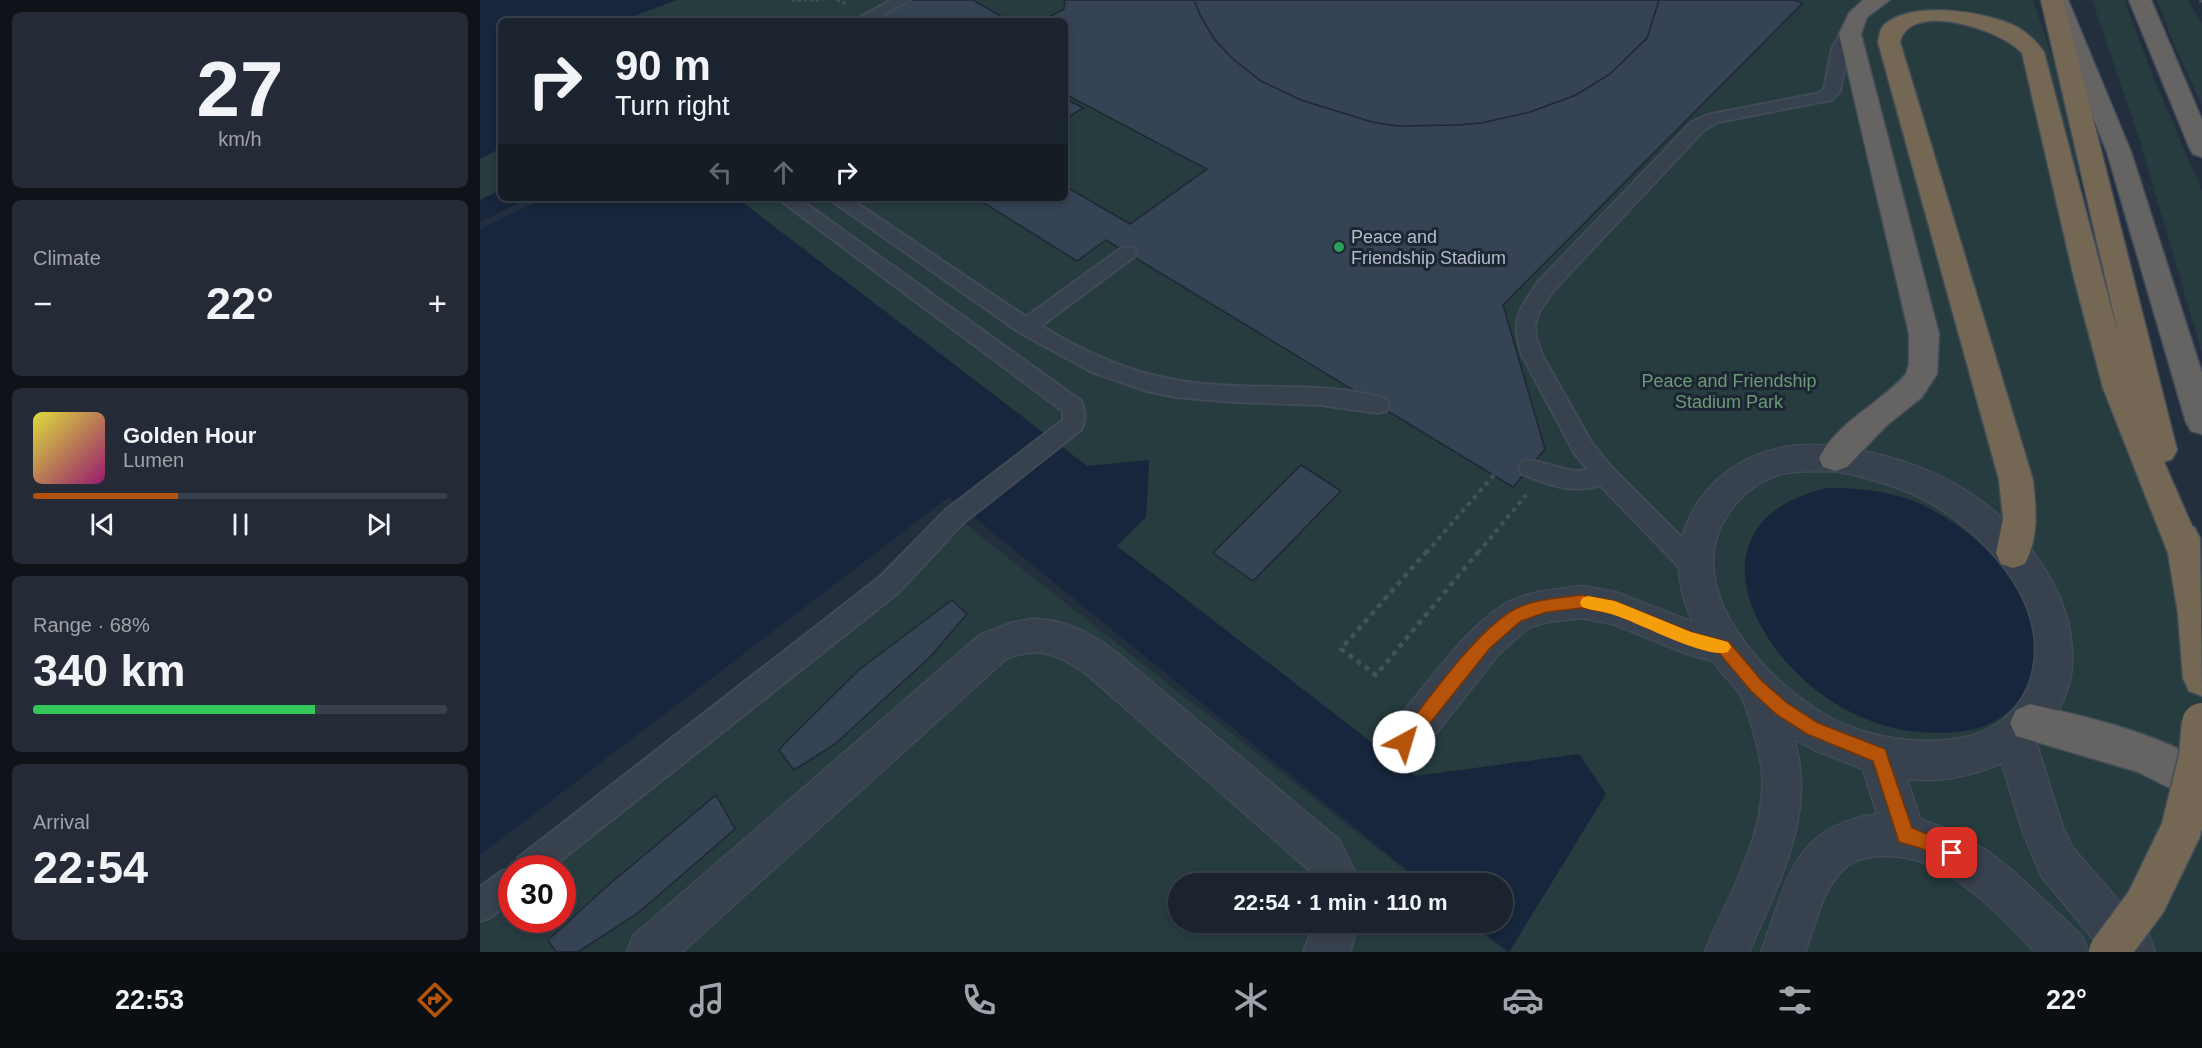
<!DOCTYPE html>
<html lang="en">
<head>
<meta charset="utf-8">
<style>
	:root { --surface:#1b232e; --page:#242b36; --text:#f1f3f6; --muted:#a0a4aa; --line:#39404a; --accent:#b45309 }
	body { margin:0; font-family:Helvetica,sans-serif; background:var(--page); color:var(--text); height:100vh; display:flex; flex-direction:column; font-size:22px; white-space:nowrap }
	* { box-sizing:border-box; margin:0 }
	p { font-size:20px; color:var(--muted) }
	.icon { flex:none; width:33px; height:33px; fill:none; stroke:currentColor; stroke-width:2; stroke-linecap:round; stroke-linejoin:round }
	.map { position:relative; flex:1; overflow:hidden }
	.drawer { display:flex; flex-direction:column; gap:12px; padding:12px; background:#0f1319; width:480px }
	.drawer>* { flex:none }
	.hud { position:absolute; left:18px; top:18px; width:570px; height:183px; border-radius:9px; box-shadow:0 3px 9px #0003,0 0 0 2px var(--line); background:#1b232e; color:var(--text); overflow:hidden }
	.speed { position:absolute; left:18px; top:855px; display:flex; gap:12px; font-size:30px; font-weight:700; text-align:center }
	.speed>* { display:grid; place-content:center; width:78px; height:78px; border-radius:50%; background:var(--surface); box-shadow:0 3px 9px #0003,0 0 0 2px var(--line); line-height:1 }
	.speed .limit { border:9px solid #d22; background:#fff; color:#111 }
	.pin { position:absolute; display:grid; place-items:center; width:51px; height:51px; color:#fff; margin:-26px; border-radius:12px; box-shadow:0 3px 9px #0006 }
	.me { position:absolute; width:66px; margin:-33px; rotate:39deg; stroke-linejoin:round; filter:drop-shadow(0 0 4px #0008) }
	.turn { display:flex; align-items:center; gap:21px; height:126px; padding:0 18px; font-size:27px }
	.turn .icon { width:78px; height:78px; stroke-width:2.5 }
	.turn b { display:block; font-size:42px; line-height:51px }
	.lanes { display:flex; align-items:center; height:57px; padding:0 18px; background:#0003; justify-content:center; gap:30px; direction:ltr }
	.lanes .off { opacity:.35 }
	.big { font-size:45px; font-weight:700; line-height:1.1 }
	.drawer .card { flex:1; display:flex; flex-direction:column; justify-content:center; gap:9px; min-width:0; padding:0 21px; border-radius:9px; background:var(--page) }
	.drawer .dial { align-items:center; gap:0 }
	.dial b { font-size:78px; line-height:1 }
	.song { display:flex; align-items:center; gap:18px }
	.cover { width:72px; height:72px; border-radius:9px; background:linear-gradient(135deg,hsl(60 70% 55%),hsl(320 70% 35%)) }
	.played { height:6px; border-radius:3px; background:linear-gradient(90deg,var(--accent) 35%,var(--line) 35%) }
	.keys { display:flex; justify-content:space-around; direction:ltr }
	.heat { display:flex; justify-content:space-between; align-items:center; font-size:33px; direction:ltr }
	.charge { height:9px; border-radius:4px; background:linear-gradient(90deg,#34c759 68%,var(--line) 0) }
	.trip { position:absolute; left:688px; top:873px; width:345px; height:60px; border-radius:30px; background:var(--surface); box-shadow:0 3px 9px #0003,0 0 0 2px var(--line); font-weight:700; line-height:60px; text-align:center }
	.tabs { display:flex; height:96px; justify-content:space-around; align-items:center; background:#0b0e12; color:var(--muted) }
	.tabs .icon { width:42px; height:42px }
	.tabs .current { color:var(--accent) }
	.tabs b { font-size:27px; color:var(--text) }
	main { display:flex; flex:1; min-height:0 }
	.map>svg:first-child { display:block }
</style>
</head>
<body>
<main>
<section class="drawer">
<div class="card dial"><b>27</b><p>km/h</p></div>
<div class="card"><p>Climate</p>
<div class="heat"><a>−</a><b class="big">22°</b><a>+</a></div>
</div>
<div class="card">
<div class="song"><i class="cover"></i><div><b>Golden Hour</b><p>Lumen</p></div></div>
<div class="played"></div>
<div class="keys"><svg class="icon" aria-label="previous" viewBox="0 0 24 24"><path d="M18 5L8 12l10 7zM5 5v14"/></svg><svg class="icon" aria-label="pause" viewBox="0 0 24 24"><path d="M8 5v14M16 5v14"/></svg><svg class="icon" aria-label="next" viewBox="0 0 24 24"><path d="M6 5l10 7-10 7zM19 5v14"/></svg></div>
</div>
<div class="card"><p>Range · 68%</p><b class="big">340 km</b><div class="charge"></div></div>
<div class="card"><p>Arrival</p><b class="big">22:54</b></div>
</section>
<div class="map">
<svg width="1722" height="952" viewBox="0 0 1722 952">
	<rect width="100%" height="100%" fill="#242f3e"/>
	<g fill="#263c3f">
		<polygon points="189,0 1553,0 1578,74 1602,173 1596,174 1722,613 1722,952 1029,952 1126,794 1099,755 935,776 637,546 666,517 669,460 607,466 255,198 585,198 585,21 136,21"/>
		<polygon points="1612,0 1644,0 1674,79 1722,191 1722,353 1660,141"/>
		<polygon points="1677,0 1708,0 1722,24 1722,105 1696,49"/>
		<polygon points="21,148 21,190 0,200 0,159"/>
		<polygon points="475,516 941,883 699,884 699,922 990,923 1027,952 0,952 0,896 31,871 32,920 82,920 82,868 35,868"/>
	</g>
	<g fill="#17263c">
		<polygon points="0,0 197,0 141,21 21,21 21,148 0,158"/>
		<polygon points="21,190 21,198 257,198 607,466 669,460 666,517 637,546 935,776 1099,754 1126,794 1029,952 991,923 1023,922 1023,884 943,883 469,497 0,855 0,200"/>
		<path d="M1347,488C1376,488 1403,490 1431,500C1497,525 1591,614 1546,690C1534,712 1510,728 1485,731C1443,737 1400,729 1363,708C1272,658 1205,521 1347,488Z"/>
	</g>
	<polygon fill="#242f3e" points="50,198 64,198 0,229 0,222"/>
	<g fill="#364354" stroke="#1f2835" stroke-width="1.5">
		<polygon points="433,0 493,0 529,21 390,21"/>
		<polygon points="585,0 1314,0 1323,3 1023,305 1065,449 1033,487 626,240 597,261 496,198 585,198 585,186 650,224 727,169 585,94 585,21 562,21 584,9"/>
		<polygon points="714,0 1179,0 1167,38 1130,74 1096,95 1050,112 1001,123 978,125 918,126 892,122 821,100 781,81 753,59 735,40 721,17"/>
		<polygon points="590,101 603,108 585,119 585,104"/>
		<polygon points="821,465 861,491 773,581 733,553"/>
		<polygon points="472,600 487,614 450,657 355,744 314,770 299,750 308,740 380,669"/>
		<polygon points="236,795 255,829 158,913 98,952 76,952 68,940 125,888"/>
	</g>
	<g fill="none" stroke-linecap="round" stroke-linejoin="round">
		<defs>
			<g id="service">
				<polygon points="412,0 430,0 392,21 373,21"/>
				<path d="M1371,21L1378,25L1368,49L1360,91L1351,100L1238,122L1224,130L1073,291L1059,312L1055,324L1056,338L1062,355L1111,442L1132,468L1225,561L1228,568L1225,575L1216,578L1207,575L1120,485C1092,494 1069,485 1042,474L1039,468L1042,462C1060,456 1083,475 1108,470L1095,454L1042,355C1030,320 1039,310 1059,281L1212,122L1227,115L1340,93L1344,89L1352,49L1366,22Z"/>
				<path d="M297,198H318L601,401C606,412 606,419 601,430L483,523L419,592L71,868H32V900L11,917L0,921V887L22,871L34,867L38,858L401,576L467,509L583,420V411Z"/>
				<path d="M348,198H369L546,317L640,249L647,247L654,249L656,253L654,257L561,326C627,366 678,383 755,386C804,388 858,384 906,399L909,405L906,411L898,413L841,405L753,402L696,397L667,391L612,372L539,332Z"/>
			</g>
			<g id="minor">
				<path d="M1102,586L1135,592L1212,622L1257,635L1263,647L1257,659L1244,664L1210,655L1133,624L1102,618L1067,622L1048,628L1018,655L938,756L924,761L910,756L904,742L910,728C942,691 982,632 1022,606C1042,592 1078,589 1102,586Z"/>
				<path d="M550,619C583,618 611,633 637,653L859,840L881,884H836L829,870L610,677C583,657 560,644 526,659L202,952H147L153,936L500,635L531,623Z"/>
				<polygon points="835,922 879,922 870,952 823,952"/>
			</g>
			<path id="tertiary" d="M1355,445C1398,453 1442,464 1480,487C1540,523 1596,592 1592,665C1591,694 1574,721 1556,742L1583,828L1592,847L1669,936L1675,952H1624L1562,877L1543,833L1522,763C1491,776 1461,783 1427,779L1440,819L1479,834L1507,851L1534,872L1602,936L1608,952H1555C1514,909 1457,846 1392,857C1378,859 1369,862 1360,873C1341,894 1335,926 1325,952H1281C1308,882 1311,827 1397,814L1383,769L1335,750L1314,739C1337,815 1298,883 1269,952H1225C1248,896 1287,834 1282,772C1280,753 1269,709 1259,693C1254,684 1245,678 1239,669C1204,616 1180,559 1219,501C1241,469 1276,450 1314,446C1328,444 1341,446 1355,445ZM1355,471C1398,479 1440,492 1475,519C1502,540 1529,568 1544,600C1571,658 1549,725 1482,738C1438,746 1387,738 1347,716C1287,682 1200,590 1246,517C1257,499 1274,484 1295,476C1314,469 1335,472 1355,471Z"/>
			<g id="trunk">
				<path d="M1383,0H1410L1387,17L1381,34L1459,334L1457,374L1442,397L1406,426L1367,467L1355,471L1343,467L1339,458C1358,421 1400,404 1426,374L1429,364V334L1359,34L1369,13Z"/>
				<polygon points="1566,0 1588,0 1651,152 1722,373 1722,434 1711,431 1706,422 1627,152"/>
				<polygon points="1649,0 1671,0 1722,120 1722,157 1713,154 1710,149"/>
				<path d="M1550,704C1608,717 1670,731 1722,761V804L1658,772L1536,736L1530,723L1536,710Z"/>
			</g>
			<path id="motorway" d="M1561,0H1583L1697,450L1692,459L1684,462L1712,526L1715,528L1720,538L1722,696L1709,691L1703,678L1698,614L1688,553L1623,388L1594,278L1542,53C1520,29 1430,0 1420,42L1553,480C1556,509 1559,536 1545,564L1533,568L1521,564L1516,553L1523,518L1519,480L1398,42C1399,36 1400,29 1404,25C1430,0 1507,11 1537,27C1548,33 1557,42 1564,52L1639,337Z"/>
		</defs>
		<use href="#service" stroke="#414a57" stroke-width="4"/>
		<use href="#minor" stroke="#414a57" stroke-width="3"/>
		<use href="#tertiary" stroke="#414a57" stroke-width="3"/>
		<use href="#trunk" stroke="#434c59" stroke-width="3"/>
		<use href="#motorway" stroke="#434c59" stroke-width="3"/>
		<g stroke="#3f5557" stroke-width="3" stroke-dasharray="3 3" stroke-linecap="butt">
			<polyline points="312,0 343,0"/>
			<polyline points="357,0 367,4"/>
			<polyline points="1720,0 1722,4"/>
		</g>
		<g stroke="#3f5557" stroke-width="4" stroke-dasharray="4.5 4.5" stroke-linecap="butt">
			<polyline points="946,553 1014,475"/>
			<polyline points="998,553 1046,495"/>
		</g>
		<polyline stroke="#3f5557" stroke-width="4.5" stroke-dasharray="5 5" stroke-linecap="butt" points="947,551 861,649 896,675 999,551"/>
		<use href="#service" fill="#38414e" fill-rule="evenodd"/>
		<use href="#minor" fill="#38414e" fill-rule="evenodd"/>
		<use href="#tertiary" fill="#38414e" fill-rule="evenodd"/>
		<use href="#trunk" fill="#656462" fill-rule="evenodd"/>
		<use href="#motorway" fill="#746855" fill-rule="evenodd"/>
		<defs>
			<polyline id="motorway-bridge" points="1629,952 1666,902 1701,830 1719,757 1722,723"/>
		</defs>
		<use href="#motorway-bridge" stroke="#434c59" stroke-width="43" stroke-linecap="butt"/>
		<use href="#motorway-bridge" stroke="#746855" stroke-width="40"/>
	</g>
	<path fill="#b45309" stroke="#753606" stroke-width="1.5" d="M1102,595L1135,601L1211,632L1249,642L1282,681L1307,703L1338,723L1405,749L1432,828L1478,847L1481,853L1478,860L1472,862L1440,848L1419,842L1393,761L1327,734L1296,714L1271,691L1239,653L1210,645L1134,614L1102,608L1067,612L1041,621L1010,648L930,748L924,750L918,748L916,742L918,737C949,700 991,637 1030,612C1050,599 1079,598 1102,595Z"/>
	<path fill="#f59e0b" d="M1108,596L1135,601L1211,632L1248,642L1251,647L1248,652C1227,660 1158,622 1134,615C1124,611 1113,611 1102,607L1100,603L1102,598Z"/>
	<circle fill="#2e9e5b" stroke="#1d2633" stroke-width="2" cx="859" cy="247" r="6"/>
	<g text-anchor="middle" stroke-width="6" stroke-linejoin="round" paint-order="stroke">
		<g font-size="18" fill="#b4bcc9" stroke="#1d2633" text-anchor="start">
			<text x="871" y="243">Peace and<tspan x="871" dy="21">Friendship Stadium</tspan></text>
		</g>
		<g font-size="18" fill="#6b9a76" stroke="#1d2633">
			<text x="1249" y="387">Peace and Friendship<tspan x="1249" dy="21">Stadium Park</tspan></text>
		</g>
	</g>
</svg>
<div class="speed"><div class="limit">30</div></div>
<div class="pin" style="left:1472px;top:853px;background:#d93025"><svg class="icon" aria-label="arrive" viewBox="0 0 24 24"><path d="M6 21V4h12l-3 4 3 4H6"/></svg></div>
<svg class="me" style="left:924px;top:742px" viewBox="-20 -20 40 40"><circle r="19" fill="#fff"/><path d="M0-13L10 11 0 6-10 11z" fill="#b45309"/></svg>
<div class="trip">22:54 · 1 min · 110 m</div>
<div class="hud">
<div class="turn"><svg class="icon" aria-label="right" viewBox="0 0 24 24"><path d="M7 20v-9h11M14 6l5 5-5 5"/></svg><div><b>90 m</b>Turn right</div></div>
<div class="lanes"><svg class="icon off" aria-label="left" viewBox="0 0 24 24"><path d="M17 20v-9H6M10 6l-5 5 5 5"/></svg><svg class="icon off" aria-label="ahead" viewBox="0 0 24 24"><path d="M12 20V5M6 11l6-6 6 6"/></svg><svg class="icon" aria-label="right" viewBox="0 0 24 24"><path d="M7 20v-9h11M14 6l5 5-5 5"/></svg></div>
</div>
</div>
</main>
<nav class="tabs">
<b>22:53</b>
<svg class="icon current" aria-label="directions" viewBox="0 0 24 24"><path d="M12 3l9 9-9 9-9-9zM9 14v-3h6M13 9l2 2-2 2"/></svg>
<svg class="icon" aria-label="music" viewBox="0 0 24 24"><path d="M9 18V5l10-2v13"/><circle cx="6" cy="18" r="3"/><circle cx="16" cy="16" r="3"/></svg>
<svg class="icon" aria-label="phone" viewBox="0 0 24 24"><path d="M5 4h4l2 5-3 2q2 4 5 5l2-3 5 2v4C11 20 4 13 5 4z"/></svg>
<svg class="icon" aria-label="climate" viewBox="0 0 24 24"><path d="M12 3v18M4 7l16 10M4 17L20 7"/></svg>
<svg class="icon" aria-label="car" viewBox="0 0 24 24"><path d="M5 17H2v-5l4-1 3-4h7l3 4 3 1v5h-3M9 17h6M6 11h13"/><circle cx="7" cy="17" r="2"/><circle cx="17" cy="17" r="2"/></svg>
<svg class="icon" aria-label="filters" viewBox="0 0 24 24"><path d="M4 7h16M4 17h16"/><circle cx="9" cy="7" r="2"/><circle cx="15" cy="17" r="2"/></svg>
<b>22°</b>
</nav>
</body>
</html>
